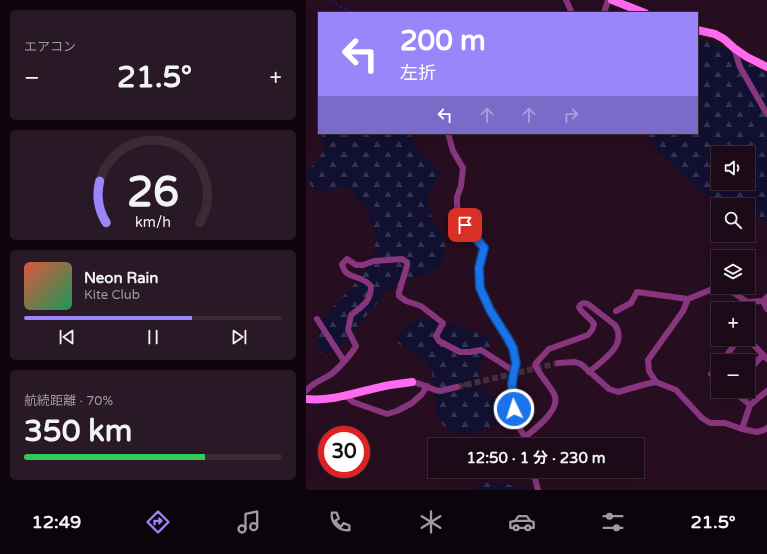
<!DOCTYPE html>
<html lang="ja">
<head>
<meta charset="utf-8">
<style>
	:root { --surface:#1c0a18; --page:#291825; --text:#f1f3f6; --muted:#a09aa2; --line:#3a2b37; --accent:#9a86fa }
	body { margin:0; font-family:"Varela Round","Noto Sans JP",sans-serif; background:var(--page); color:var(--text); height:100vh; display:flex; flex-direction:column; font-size:15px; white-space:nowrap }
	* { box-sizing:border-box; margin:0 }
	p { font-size:13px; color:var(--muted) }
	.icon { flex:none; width:22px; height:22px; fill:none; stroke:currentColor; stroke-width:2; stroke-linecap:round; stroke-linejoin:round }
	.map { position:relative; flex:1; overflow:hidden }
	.sheet { display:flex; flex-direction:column; gap:10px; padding:10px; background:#0f060d; width:306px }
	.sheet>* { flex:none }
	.guide { position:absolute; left:12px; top:12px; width:380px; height:122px; border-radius:0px; box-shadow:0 4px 16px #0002,0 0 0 1px var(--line); background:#9a86fa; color:#fff; overflow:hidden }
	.fabs { position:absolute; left:405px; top:146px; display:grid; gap:8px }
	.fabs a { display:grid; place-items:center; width:44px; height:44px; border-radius:0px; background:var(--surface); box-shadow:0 4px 16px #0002,0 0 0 1px var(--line); font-size:20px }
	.speed { position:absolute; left:12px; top:426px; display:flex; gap:8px; font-size:20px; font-weight:700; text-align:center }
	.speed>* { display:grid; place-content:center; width:52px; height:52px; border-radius:50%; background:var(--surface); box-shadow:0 4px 16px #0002,0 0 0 1px var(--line); line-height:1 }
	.speed .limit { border:6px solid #d22; background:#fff; color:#111 }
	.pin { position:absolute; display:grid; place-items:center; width:34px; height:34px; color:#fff; margin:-17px; border-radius:8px; box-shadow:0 2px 6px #0006 }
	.me { position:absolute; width:44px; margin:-22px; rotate:356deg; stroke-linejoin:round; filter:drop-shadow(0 0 3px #0008) }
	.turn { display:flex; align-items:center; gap:14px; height:84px; padding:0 16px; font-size:18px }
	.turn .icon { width:52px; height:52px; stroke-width:2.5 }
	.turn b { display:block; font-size:28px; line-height:34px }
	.lanes { display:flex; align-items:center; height:38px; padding:0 16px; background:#0003; justify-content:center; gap:20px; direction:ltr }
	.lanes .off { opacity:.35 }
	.big { font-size:30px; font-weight:700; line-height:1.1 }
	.sheet .card { flex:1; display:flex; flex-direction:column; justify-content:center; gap:6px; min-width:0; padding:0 14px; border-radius:6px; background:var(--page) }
	.sheet .dial { align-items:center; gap:0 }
	.dial svg { height:104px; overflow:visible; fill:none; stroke:var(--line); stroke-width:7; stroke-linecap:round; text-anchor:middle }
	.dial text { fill:var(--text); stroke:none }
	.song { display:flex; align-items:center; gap:12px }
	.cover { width:48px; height:48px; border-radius:6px; background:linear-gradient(135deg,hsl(10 70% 55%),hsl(150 70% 35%)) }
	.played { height:4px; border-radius:2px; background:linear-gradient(90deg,var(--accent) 65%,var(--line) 65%) }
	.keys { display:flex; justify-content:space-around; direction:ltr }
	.heat { display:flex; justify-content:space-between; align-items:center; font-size:22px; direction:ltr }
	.charge { height:6px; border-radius:3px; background:linear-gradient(90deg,#34c759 70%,var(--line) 0) }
	.trip { position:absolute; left:122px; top:438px; width:216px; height:40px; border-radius:0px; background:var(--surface); box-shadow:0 4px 16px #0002,0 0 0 1px var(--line); font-weight:700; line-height:40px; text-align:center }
	.menu { display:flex; height:64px; justify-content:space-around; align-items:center; background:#0b040a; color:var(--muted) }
	.menu .icon { width:28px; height:28px }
	.menu .active { color:var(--accent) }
	.menu b { font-size:18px; color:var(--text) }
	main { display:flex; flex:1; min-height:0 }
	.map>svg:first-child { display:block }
</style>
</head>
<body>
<main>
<section class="sheet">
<div class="card"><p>エアコン</p>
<div class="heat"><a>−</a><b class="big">21.5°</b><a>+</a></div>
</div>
<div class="card dial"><svg viewBox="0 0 100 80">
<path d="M14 69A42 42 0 1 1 86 69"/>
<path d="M14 69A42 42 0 0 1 9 37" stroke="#9a86fa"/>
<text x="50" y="56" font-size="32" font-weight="700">26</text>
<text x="50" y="72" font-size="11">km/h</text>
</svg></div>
<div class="card">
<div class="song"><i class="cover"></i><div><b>Neon Rain</b><p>Kite Club</p></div></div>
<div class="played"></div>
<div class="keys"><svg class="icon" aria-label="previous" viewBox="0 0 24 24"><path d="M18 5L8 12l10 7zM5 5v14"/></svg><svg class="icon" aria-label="pause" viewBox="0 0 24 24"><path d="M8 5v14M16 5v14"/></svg><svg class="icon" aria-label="next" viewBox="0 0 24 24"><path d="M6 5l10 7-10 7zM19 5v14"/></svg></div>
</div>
<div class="card"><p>航続距離 · 70%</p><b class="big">350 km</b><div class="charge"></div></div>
</section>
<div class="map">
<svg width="461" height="490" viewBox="0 0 461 490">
	<defs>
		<pattern id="forest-firs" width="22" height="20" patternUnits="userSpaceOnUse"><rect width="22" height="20" fill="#121030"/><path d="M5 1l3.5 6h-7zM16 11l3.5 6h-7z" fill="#36324f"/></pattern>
	</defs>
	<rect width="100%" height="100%" fill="#260e20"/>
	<g fill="url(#forest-firs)" fill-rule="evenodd">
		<path d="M391,39L412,44L461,74V221L442,216V205H418L405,198L371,172L352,151L341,133H391ZM412,153H442V183H412Z"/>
		<polygon points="15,133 104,133 107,143 112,151 126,161 134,172 122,199 122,210 140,242 138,257 134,267 122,274 100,280 80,292 43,337 30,350 21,354 13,352 12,347 12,337 15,324 22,313 52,280 61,267 69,249 69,232 60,209 45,190 38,186 15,193 7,188 0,179 1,172 12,160 19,147"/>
		<path d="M113,319L135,321L158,328L182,337L186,343C173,362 166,379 186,396C193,402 202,407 209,413L204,418L169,433H153L141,430L131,417L128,381L123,365L106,351L92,344L90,339L99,327Z"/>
		<polygon points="181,483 197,483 218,489 220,490 163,490"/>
	</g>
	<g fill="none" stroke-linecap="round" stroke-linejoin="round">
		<polyline stroke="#472c40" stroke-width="6" stroke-dasharray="6 3" stroke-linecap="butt" points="151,387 252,363"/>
		<path stroke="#2c29bd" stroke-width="1" stroke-dasharray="2 3" stroke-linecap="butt" d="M26,0C35,8 41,11 53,13"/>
		<g stroke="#87367d" stroke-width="6">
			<polyline points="260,0 266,13"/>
			<polyline points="298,13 302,0"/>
			<polyline points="428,48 434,67 461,114"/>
			<polyline points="142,133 147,151 157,168 155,186 151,197 151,206 154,215 159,225 178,248 173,268 174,288 184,310 201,337 207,348 210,363 208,371 206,384 209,421 219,437 221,445"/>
			<polyline points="457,301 461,309"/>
			<polyline points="310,311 325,303 331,292 382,299"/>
			<polyline points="11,319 38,361"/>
			<polyline points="408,332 412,326"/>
			<polyline points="442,339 461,359"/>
			<polyline points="416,361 433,339"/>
			<polyline points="252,363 269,362 275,364 303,389 312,392 340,384 350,382 370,390 396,418 404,423 419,423 436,429 451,432 458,430 461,428"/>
			<polyline points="412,365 405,374 412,379"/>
			<polyline points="442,371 457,355"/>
			<polyline points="106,382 114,384 129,390 134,391 151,387"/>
			<polyline points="350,382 343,371 342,360 377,311 382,299 409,288 424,290 441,302 457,301 461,297"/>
			<path d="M0,391C6,383 16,380 24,375C32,369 45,355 50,346L42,330L45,315C56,306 65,302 65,286C63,284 60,281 57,280C47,275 39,277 36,264L41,259L50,265H57L68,261L96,259L101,262V266L93,292V296L100,301L115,306L137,323L130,336L133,341L154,352H164L175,350L208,371"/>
			<polyline points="427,391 444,405"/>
			<polyline points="39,395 47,402 81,414 91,411 106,403 116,394 121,386"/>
			<polyline points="436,429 444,405 461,391"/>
			<path d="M219,437C229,429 256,409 248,394C243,384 234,376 229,365L231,362L243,349L282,335L286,330L288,324C284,317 276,314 273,307C275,303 277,302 282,304L309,325C322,345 297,360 283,372"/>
			<polyline points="227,471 232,490"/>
		</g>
		<g stroke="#ff6aef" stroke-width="8">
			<polyline points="306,0 339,13"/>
			<polyline points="391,30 409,34 418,39 428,48 441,57 461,67"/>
			<path d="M0,399C28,402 56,390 84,385C91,384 99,383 106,382"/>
		</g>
	</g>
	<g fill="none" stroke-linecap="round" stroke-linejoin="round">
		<defs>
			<polyline id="route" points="159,225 178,248 173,268 174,288 184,310 201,337 207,348 210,363 208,371 206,384 208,409"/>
		</defs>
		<use href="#route" stroke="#114b97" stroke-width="10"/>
		<use href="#route" stroke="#1a73e8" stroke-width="7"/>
	</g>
</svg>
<div class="fabs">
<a><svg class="icon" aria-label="sound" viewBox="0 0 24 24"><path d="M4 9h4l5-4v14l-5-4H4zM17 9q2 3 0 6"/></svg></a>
<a><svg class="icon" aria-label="search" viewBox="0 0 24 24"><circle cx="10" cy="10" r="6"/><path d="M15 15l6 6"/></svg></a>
<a><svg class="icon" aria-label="layers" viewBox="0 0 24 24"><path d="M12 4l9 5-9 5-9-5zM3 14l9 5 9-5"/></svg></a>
<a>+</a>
<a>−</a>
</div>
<div class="speed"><div class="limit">30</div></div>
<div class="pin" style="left:159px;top:225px;background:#d93025"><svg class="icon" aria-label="arrive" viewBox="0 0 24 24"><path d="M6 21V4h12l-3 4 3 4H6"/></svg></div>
<svg class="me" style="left:208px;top:409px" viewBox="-20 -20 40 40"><circle r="17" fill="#1a73e8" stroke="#fff" stroke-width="3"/><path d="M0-11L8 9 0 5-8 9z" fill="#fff"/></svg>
<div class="trip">12:50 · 1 分 · 230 m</div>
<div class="guide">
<div class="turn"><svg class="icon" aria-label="left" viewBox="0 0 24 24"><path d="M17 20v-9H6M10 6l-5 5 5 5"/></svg><div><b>200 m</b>左折</div></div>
<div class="lanes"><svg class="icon" aria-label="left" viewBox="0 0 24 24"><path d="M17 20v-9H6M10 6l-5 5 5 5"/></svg><svg class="icon off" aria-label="ahead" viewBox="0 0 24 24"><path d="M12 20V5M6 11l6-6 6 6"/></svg><svg class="icon off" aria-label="ahead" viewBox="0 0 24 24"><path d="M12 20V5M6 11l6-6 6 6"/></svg><svg class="icon off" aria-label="right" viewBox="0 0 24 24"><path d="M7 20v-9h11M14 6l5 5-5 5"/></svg></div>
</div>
</div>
</main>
<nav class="menu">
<b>12:49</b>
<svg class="icon active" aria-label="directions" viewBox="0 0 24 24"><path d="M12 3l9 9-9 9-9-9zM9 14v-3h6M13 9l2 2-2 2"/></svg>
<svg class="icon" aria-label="music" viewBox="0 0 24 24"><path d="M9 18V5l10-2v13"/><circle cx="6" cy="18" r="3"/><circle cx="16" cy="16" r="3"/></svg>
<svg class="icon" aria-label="phone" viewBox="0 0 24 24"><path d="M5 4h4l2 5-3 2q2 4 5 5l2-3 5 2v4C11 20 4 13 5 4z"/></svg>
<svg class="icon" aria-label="climate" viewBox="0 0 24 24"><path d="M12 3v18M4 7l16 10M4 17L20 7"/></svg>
<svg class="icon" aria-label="car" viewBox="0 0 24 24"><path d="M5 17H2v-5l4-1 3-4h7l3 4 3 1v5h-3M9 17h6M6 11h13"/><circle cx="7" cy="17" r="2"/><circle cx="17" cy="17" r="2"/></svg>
<svg class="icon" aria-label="filters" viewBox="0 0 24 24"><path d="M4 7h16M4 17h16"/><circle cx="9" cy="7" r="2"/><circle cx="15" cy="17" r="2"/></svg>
<b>21.5°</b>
</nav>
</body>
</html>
